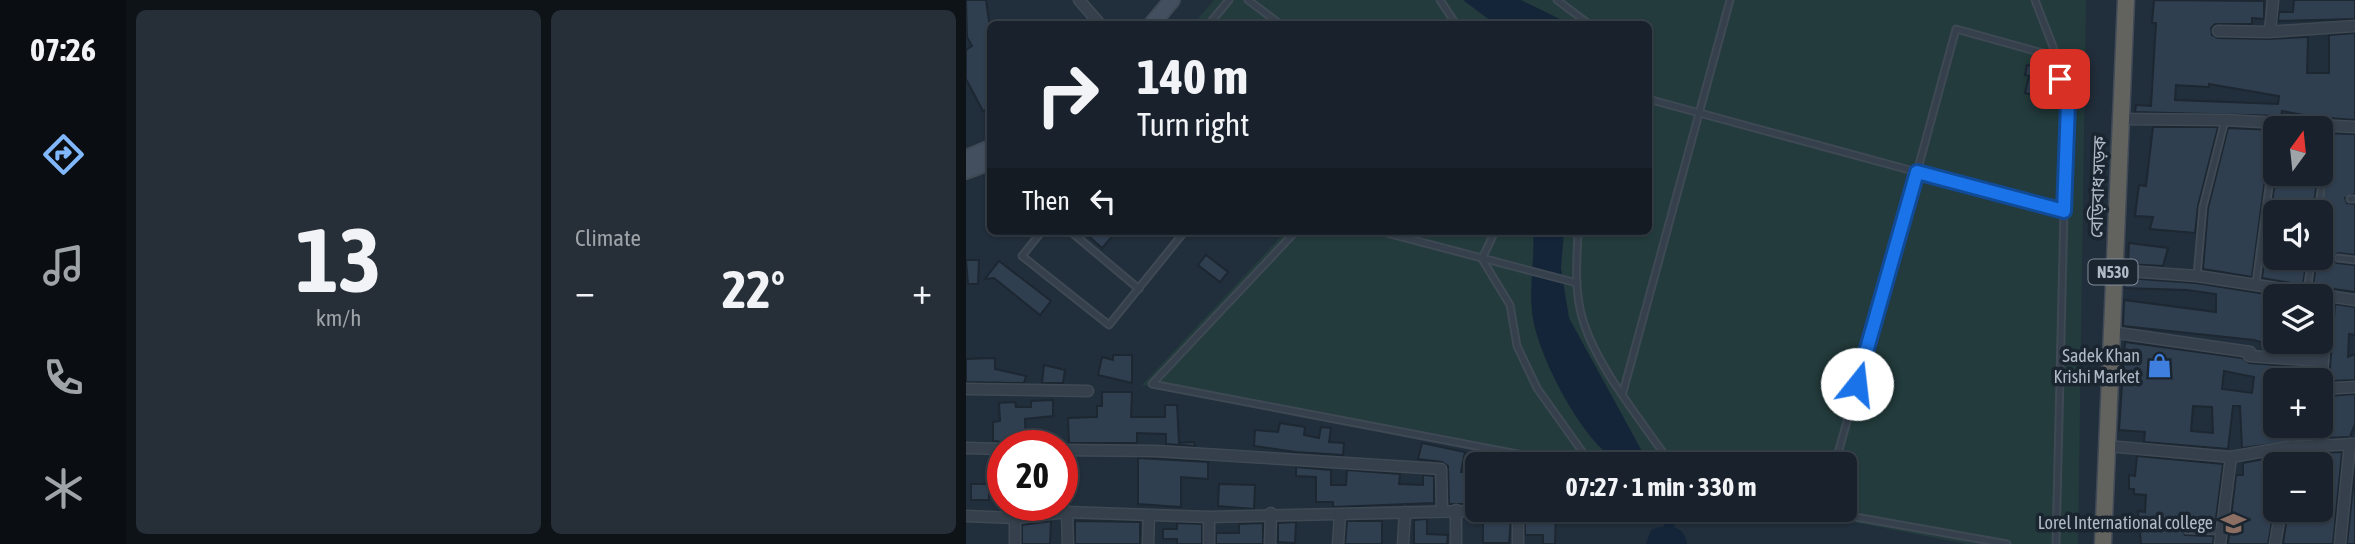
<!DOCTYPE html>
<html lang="en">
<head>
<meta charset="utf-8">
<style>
	:root { --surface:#19222c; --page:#262f38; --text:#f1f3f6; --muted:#9fa4a9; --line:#373f48; --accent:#81b7fb }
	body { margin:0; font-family:"Asap Condensed","Noto Sans Bengali",sans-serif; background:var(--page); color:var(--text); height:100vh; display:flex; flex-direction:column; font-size:26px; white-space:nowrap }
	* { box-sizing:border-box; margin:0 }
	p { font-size:23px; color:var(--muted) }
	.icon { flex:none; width:38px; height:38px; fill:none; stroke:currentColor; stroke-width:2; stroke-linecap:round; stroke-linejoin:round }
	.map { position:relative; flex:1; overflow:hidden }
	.side { display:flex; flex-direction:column; gap:10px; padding:10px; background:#0e1318; width:840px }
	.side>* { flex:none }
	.banner { position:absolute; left:21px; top:21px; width:665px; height:214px; border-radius:10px; box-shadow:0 2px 5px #0004,0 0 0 2px var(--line); background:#19222c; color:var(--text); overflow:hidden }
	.needle { width:46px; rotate:15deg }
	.fabs { position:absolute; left:1297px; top:116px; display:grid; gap:14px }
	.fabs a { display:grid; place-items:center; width:70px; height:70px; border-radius:10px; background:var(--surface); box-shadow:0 2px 5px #0004,0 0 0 2px var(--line); font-size:35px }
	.speed { position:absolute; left:21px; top:430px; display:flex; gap:14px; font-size:35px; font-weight:700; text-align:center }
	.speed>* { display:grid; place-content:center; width:91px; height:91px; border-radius:50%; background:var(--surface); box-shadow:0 2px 5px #0004,0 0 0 2px var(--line); line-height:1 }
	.speed .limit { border:10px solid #d22; background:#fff; color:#111 }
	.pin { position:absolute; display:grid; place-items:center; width:60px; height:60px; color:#fff; margin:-30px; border-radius:14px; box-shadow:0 4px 10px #0006 }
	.me { position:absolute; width:77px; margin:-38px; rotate:16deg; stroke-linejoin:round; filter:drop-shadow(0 0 5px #0008) }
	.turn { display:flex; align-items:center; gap:24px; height:147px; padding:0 35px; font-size:32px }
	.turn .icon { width:91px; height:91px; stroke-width:2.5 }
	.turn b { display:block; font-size:49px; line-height:60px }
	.then { display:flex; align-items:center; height:66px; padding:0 35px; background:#0003; gap:14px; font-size:26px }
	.big { font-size:52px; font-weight:700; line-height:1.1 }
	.side .card { flex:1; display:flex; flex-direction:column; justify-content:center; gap:10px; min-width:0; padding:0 24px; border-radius:10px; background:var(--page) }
	.side .dial { align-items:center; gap:0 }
	.dial b { font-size:91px; line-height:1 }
	.heat { display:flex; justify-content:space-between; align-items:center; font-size:38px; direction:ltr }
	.side .tiles { flex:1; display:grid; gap:10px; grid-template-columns:repeat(2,1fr) }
	.trip { position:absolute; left:499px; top:452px; width:392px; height:70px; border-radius:10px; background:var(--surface); box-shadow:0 2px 5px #0004,0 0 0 2px var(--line); font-weight:700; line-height:70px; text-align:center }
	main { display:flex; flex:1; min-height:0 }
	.menu { display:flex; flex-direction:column; width:126px; justify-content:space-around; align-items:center; background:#0a0e12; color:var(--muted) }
	.menu .icon { width:49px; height:49px }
	.menu .on { color:var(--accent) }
	.menu b { font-size:32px; color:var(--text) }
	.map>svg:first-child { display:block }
</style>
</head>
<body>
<main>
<nav class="menu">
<b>07:26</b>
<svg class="icon on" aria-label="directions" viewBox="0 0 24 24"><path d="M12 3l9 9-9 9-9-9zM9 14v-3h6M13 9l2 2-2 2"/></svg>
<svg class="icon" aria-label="music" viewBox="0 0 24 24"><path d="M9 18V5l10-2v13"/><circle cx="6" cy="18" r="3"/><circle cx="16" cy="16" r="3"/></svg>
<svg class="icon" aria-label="phone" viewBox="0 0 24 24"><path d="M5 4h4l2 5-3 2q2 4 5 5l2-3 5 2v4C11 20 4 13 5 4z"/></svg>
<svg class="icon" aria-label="climate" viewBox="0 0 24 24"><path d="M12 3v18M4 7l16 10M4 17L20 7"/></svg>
</nav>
<section class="side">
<div class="tiles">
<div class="card dial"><b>13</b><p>km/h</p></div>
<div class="card"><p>Climate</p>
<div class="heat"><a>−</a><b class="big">22°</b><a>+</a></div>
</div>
</div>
</section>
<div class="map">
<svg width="1389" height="544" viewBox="0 0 1389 544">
	<rect width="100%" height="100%" fill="#212e3b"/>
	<polygon fill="#233b3c" points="248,0 1120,0 1112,544 1000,544 820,509 878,509 878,464 584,464 176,385 320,231 682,231 682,24 227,24"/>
	<g fill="#142539">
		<polygon points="497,0 555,0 604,24 529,24"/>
		<path d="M567,231H598L595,268L603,318L683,464C669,464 647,460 637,450C608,423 570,351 566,312C563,285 569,259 567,231Z"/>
		<path d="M693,527C707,526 719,527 721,544H680L685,530Z"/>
	</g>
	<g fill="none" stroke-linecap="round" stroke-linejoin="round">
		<polyline stroke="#142539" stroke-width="10" points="700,509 707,544"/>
	</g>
	<g fill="#303f50" stroke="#1c2732" stroke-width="2" fill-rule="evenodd">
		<polygon points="0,0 20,0 24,28 24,107 17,111 0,79 0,50 6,46 1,37"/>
		<path d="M1188,0L1298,1V19L1286,18V24H1249L1245,28L1246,35L1252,38L1302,39L1342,37L1341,73H1363V35L1389,33V120L1349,117L1316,111L1315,116L1169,112L1170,105L1185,106L1190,23H1186ZM1243,84L1313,96L1312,104L1209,100L1210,85L1243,87Z"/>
		<polygon points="1328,0 1389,0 1389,19 1312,21 1313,12 1327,12"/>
		<polygon points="1068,57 1083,61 1081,69 1088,70 1089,81 1082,106 1074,103 1076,97 1059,93 1063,76 1059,75 1061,65 1066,66"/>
		<polygon points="1187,127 1252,127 1232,206 1229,233 1184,229 1187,217 1169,216 1173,185 1180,186"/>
		<polygon points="1262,128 1309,130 1309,137 1304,141 1286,277 1237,269 1242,208"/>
		<polygon points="1354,133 1389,134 1389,194 1379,198 1381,203 1389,204 1389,255 1372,253 1367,258 1371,263 1389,265 1389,292 1347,286 1351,257 1354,257 1354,217 1365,155 1360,149 1354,155"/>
		<polygon points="1310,173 1352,173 1347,212 1309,212 1309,257 1341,257 1337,285 1296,278"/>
		<polygon points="117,231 151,231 136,248"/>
		<polygon points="1163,243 1202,248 1197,266 1162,264"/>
		<polygon points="240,255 262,272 254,282 232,265"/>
		<polygon points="0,260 13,260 12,284 2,284"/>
		<polygon points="33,261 85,301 74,315 28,278 19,279"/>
		<polygon points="1159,278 1230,283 1312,296 1309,296 1309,341 1351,341 1350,353 1308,350 1308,346 1288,340 1157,326 1158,300 1250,312 1250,294 1221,290 1158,288"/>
		<polygon points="1369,304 1389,307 1389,335 1383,334 1382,357 1389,354 1389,380 1363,381"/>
		<path d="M1159,342L1276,358L1283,363L1349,368L1348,380H1309V425H1346L1345,439L1276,448L1274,406H1267L1262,449L1178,442L1179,432L1153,430ZM1258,371L1288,377L1286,393L1256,389ZM1227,406L1246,407L1247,433L1225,431Z"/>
		<polygon points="147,355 166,355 166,383 132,375 136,357 147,360"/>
		<polygon points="29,358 29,369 60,376 58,383 0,382 0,359"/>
		<polygon points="78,365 99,370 97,383 76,383"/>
		<polygon points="136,392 166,392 165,417 199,417 199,405 211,405 213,443 228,442 229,446 200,444 200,434 171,433 171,443 103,443 102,418 131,417 131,406 136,406"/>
		<polygon points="1389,394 1389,424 1384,437 1360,438 1360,425 1357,419 1362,396"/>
		<polygon points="87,400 87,416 59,419 60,444 27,441 27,422 34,421 33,403 49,402 50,407 65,407 65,401"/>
		<polygon points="314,423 339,427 338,435 353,438 355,427 365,428 363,442 378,443 377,455 330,452 288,446 289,430 312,432"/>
		<polygon points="456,443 499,452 495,472 501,472 502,504 483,504 482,466 476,462 452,459"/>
		<polygon points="1376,452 1367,544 1317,544 1322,509 1354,509 1354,464 1328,463 1329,454"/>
		<polygon points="1171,456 1257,464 1249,526 1219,525 1215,529 1219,535 1248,536 1247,544 1175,544 1172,511 1179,512 1180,495 1168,494 1168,489 1163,489 1163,475 1169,476"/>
		<polygon points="1313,456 1313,464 1309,464 1309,505 1302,544 1262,544 1270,475 1277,475 1277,463"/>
		<polygon points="172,458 242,462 242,479 215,477 215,507 172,504"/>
		<polygon points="330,467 365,470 365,485 380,485 381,470 434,474 433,484 457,485 457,475 468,476 468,503 367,507 367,502 350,502 350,477 330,476"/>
		<polygon points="1389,469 1389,544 1381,544"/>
		<rect x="5" y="484" width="18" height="16"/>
		<polygon points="253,484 289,485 288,509 252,506"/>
		<polygon points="559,512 590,512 589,544 577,544 577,535 559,535"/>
		<polygon points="517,518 545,518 543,543 517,543"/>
		<polygon points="461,519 461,534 482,535 481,544 448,544 448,520"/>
		<polygon points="85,521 84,544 56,544 56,525"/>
		<polygon points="109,521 174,522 174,544 109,544"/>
		<polygon points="381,521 416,521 416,544 379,544"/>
		<polygon points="330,522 329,543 312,542 312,523"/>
		<polygon points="211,523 236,524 236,544 211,544 211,539 197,539 197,529 211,529"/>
		<polygon points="297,523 297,544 250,544 250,533 273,533 273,524"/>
	</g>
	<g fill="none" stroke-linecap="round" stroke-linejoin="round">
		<defs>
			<g id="service">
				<polyline points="282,0 314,24"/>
				<polyline points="474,0 490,24"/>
				<polyline points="591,0 623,24"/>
				<polyline points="243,24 263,0"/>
				<polyline points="1091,57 1097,101 1102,105 1098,211"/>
				<polyline points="682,99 951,172 990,29 1091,57 1069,0"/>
				<polyline points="1384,199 1389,199"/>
				<polyline points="1352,212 1360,154"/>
				<polyline points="76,231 56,256 143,325 219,231"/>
				<polyline points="104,231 173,289"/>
				<polyline points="330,231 186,384 604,464"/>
				<polyline points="413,231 611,283"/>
				<polyline points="529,231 516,259 544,305 551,346 571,388 625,464"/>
				<path d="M612,231C611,259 608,289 616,317C630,367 676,421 705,464"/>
				<polyline points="1372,258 1389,260"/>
				<polyline points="1231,276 1237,207 1259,120"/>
				<polyline points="1290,283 1309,142"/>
				<polyline points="1341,291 1346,257"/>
				<polyline points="657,392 764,0"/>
				<polyline points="869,464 951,172 1098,211 1090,544"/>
				<polyline points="845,509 1041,544"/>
				<polyline points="1220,530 1255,531"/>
			</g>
			<g id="minor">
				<polyline points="113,0 134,24"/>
				<polyline points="1252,31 1302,32 1389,26"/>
				<polyline points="1304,31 1307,0"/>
				<polyline points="1154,119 1259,120 1389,127"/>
				<polyline points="1147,270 1231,276 1389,300"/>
				<polyline points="1145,332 1284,352 1283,356 1357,361 1362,296"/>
				<polyline points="0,389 122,391"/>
				<polyline points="1355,389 1389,387"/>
				<polyline points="1354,401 1357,361"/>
				<polyline points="1352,444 1353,425"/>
				<polyline points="1141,446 1265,457 1322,447 1389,444"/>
				<polyline points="0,448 37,449"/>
				<polyline points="96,450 190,451 475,469 476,510"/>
				<polyline points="1320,464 1322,447"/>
				<polyline points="101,512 102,544"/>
				<polyline points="0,516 49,518 101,512 243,517 552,510 552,544"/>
				<polyline points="49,518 49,544"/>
				<polyline points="182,544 183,516"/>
				<polyline points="243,544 243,517"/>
				<polyline points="304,544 305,513"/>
				<polyline points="372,544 374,515"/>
				<polyline points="437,544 439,512"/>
				<polyline points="490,544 490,510"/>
				<polyline points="1254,544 1265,457"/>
				<polyline points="1309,544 1315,509"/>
				<polyline points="1374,544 1384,444"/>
			</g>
			<g id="secondary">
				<polyline points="186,24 206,0"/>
				<polyline points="0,158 24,148"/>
				<polyline points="0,171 24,162"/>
			</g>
			<polyline id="trunk" points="1137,544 1160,0"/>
		</defs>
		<use href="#service" stroke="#3e4954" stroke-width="9"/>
		<use href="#minor" stroke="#3e4954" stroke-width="13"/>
		<use href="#secondary" stroke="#3e4954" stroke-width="18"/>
		<use href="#trunk" stroke="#404a56" stroke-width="19"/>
		<use href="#service" stroke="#35404c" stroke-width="5"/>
		<use href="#minor" stroke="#35404c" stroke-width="10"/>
		<use href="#secondary" stroke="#434f5f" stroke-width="14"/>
		<use href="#trunk" stroke="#62625f" stroke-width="16"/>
	</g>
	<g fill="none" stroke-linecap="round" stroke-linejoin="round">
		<defs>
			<polyline id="route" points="891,384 951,172 1098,211 1102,104 1097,101 1094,79"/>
		</defs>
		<use href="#route" stroke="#114b97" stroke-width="18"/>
		<use href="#route" stroke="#1a73e8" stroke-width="12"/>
	</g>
	<defs>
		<symbol id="shop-bare" viewBox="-9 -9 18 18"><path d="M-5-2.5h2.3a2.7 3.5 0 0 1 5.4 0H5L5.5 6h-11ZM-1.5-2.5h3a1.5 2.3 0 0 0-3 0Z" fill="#3f7fe0" stroke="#1a2530" stroke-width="2.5" paint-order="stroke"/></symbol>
		<symbol id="university-bare" viewBox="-9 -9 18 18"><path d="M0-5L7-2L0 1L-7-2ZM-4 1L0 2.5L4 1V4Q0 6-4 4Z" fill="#8d6e63" stroke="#1a2530" stroke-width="2.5" paint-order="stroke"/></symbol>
	</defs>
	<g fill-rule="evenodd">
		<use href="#shop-bare" x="1176" y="348" width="35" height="35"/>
		<use href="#university-bare" x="1250" y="506" width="35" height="35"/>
	</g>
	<g text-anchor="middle" stroke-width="7" stroke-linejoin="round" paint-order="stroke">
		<rect fill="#1a2530" stroke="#838d9a" stroke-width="2" x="1122.5" y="259.5" width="49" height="25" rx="5"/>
		<g font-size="16" font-weight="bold" fill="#b0bac7">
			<text x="1147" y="278">N530</text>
		</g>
		<g font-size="18" fill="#b0bac7" stroke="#1a2530">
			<text transform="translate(1132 187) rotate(-88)" y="6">বেড়িবাধ সড়ক</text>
		</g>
		<g font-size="18" fill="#b0bac7" stroke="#1a2530" text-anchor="end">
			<text x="1174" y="362">Sadek Khan<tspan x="1174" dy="21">Krishi Market</tspan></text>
			<text x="1247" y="529">Lorel International college</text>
		</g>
	</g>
</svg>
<div class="fabs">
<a><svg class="needle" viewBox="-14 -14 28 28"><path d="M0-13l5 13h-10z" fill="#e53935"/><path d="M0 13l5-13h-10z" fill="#9fa4a9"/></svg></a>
<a><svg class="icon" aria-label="sound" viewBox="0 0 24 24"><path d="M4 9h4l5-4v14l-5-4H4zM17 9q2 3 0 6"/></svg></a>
<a><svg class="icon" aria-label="layers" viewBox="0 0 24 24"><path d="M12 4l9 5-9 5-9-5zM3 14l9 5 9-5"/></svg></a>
<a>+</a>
<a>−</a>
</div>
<div class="speed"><div class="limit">20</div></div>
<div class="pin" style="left:1094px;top:79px;background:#d93025"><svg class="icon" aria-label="arrive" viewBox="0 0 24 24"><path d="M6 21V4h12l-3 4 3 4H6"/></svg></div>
<svg class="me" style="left:891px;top:384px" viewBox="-20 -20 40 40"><circle r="19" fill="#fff"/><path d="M0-13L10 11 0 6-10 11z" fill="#1a73e8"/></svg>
<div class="trip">07:27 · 1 min · 330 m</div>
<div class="banner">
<div class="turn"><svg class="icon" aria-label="right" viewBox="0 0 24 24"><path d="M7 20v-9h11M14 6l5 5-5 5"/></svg><div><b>140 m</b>Turn right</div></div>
<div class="then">Then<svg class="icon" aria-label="left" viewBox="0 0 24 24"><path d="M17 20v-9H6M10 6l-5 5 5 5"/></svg></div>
</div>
</div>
</main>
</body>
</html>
